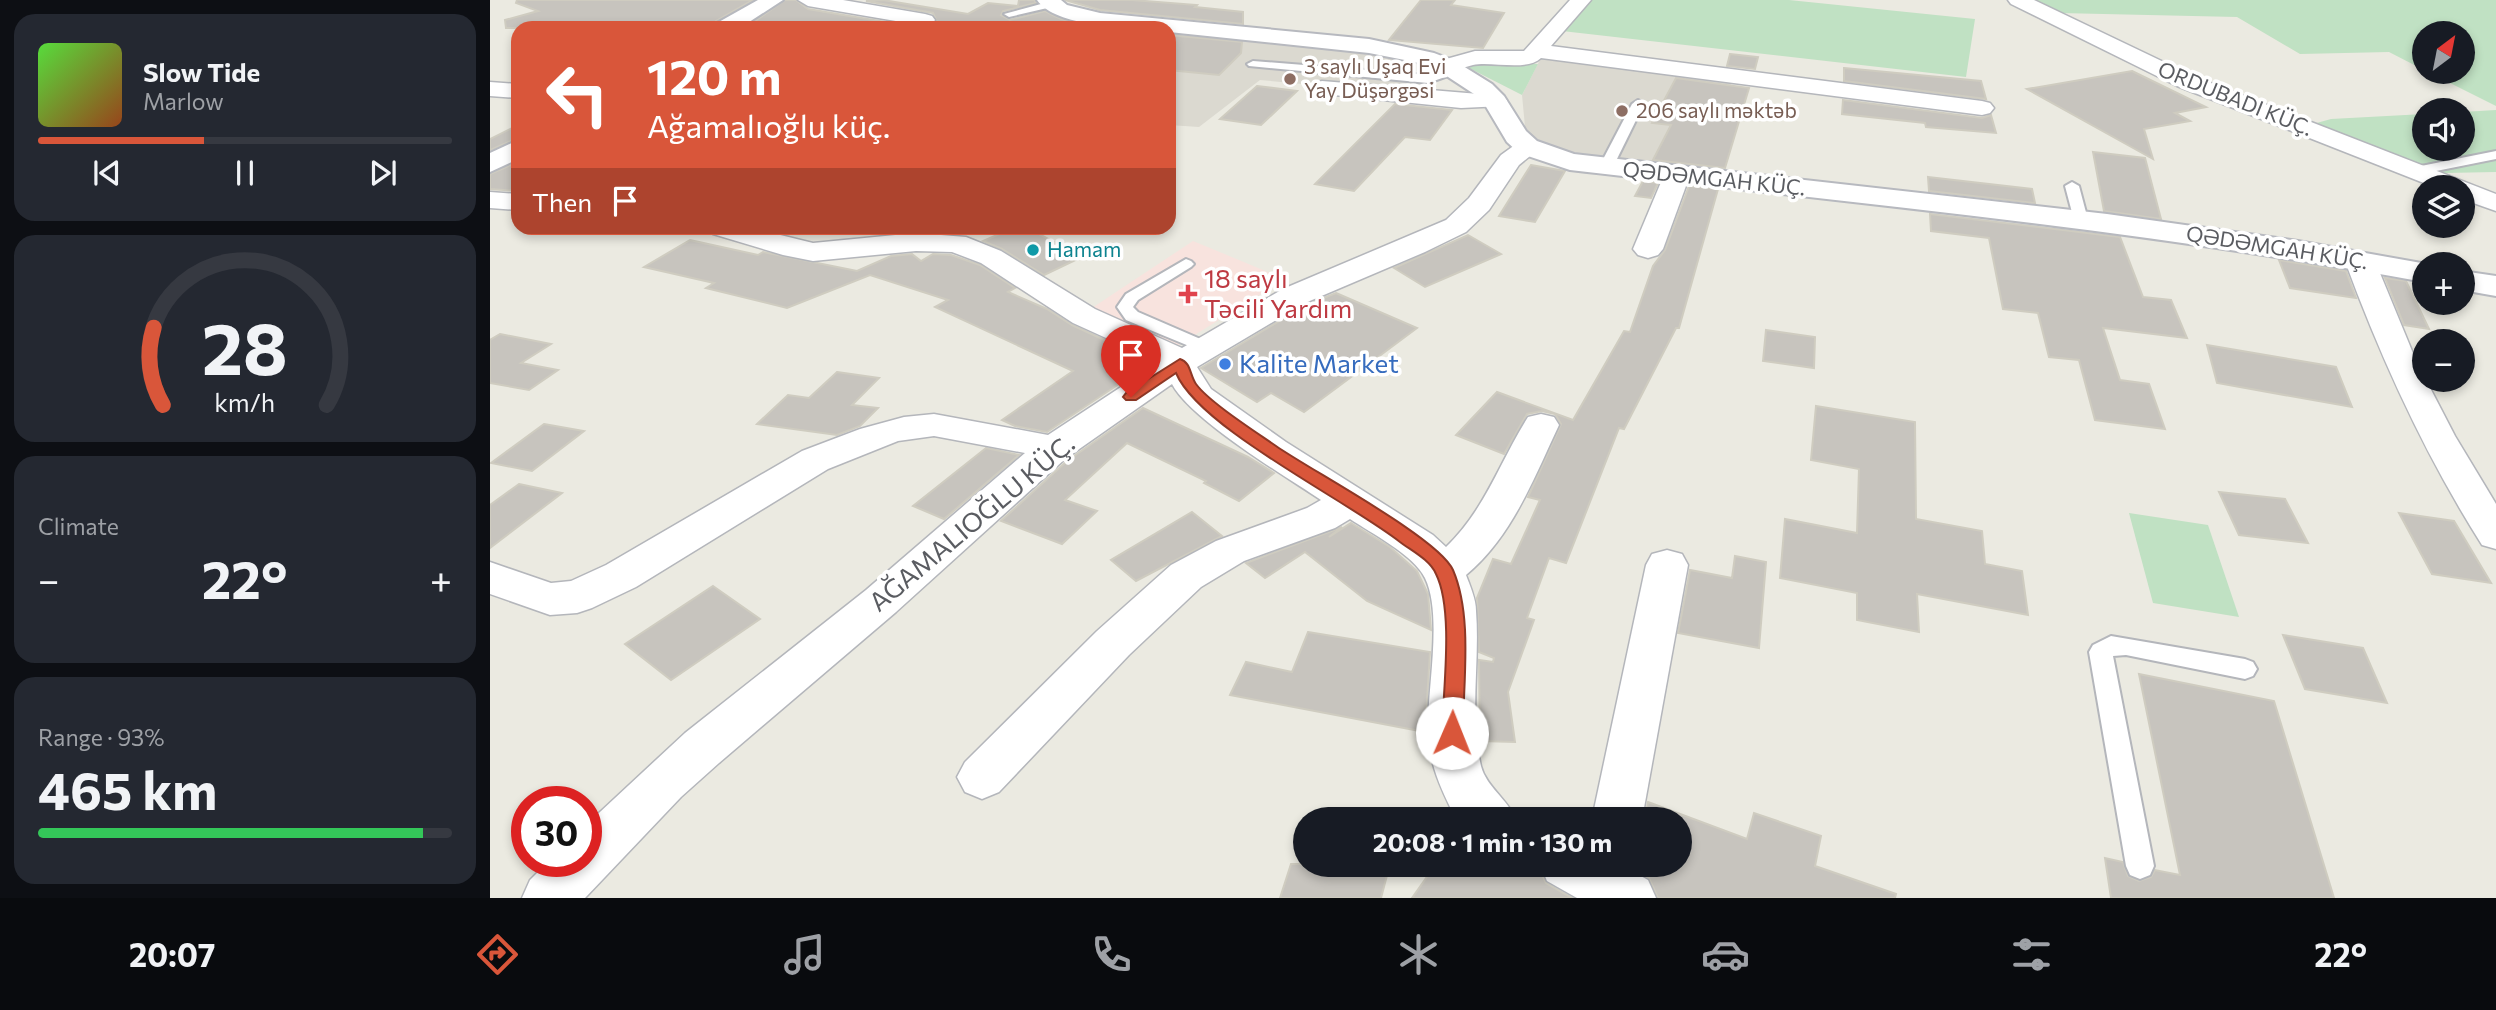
<!DOCTYPE html>
<html lang="en">
<head>
<meta charset="utf-8">
<style>
	:root { --surface:#171b24; --page:#242831; --text:#f1f3f6; --muted:#9ea1a6; --line:#363941; --accent:#d9563a }
	body { margin:0; font-family:Commissioner,sans-serif; background:var(--page); color:var(--text); height:100vh; display:flex; flex-direction:column; font-size:26px; white-space:nowrap }
	* { box-sizing:border-box; margin:0 }
	p { font-size:23px; color:var(--muted) }
	.icon { flex:none; width:38px; height:38px; fill:none; stroke:currentColor; stroke-width:2; stroke-linecap:round; stroke-linejoin:round }
	.map { position:relative; flex:1; overflow:hidden }
	.panel { display:flex; flex-direction:column; gap:14px; padding:14px; background:#0d0f14; width:490px }
	.panel>* { flex:none }
	.hud { position:absolute; left:21px; top:21px; width:665px; height:214px; border-radius:21px; box-shadow:0 4px 10px #0003; background:#d9563a; color:#fff; overflow:hidden }
	.needle { width:46px; rotate:32deg }
	.controls { position:absolute; left:1922px; top:21px; display:grid; gap:14px }
	.controls a { display:grid; place-items:center; width:63px; height:63px; border-radius:50%; background:var(--surface); box-shadow:0 4px 10px #0003; font-size:35px }
	.speed { position:absolute; left:21px; top:786px; display:flex; gap:14px; font-size:35px; font-weight:700; text-align:center }
	.speed>* { display:grid; place-content:center; width:91px; height:91px; border-radius:50%; background:var(--surface); box-shadow:0 4px 10px #0003; line-height:1 }
	.speed .limit { border:10px solid #d22; background:#fff; color:#111 }
	.pin { position:absolute; display:grid; place-items:center; width:60px; height:60px; color:#fff; margin:-72px -30px; border-radius:50% 50% 50% 0; rotate:-45deg; box-shadow:0 0 7px #0007 }
	.pin .icon { rotate:45deg }
	.me { position:absolute; width:77px; margin:-38px; rotate:1deg; stroke-linejoin:round; filter:drop-shadow(0 0 5px #0008) }
	.turn { display:flex; align-items:center; gap:24px; height:147px; padding:0 21px; font-size:32px }
	.turn .icon { width:91px; height:91px; stroke-width:2.5 }
	.turn b { display:block; font-size:49px; line-height:60px }
	.then { display:flex; align-items:center; height:66px; padding:0 21px; background:#0003; gap:14px; font-size:26px }
	.big { font-size:52px; font-weight:700; line-height:1.1 }
	.panel .tile { flex:1; display:flex; flex-direction:column; justify-content:center; gap:10px; min-width:0; padding:0 24px; border-radius:21px; background:var(--page) }
	.panel .dial { align-items:center; gap:0 }
	.dial svg { height:182px; overflow:visible; fill:none; stroke:var(--line); stroke-width:7; stroke-linecap:round; text-anchor:middle }
	.dial text { fill:var(--text); stroke:none }
	.song { display:flex; align-items:center; gap:21px }
	.cover { width:84px; height:84px; border-radius:10px; background:linear-gradient(135deg,hsl(110 70% 55%),hsl(20 70% 35%)) }
	.played { height:7px; border-radius:4px; background:linear-gradient(90deg,var(--accent) 40%,var(--line) 40%) }
	.keys { display:flex; justify-content:space-around; direction:ltr }
	.heat { display:flex; justify-content:space-between; align-items:center; font-size:38px; direction:ltr }
	.charge { height:10px; border-radius:5px; background:linear-gradient(90deg,#34c759 93%,var(--line) 0) }
	.trip { position:absolute; left:803px; top:807px; width:399px; height:70px; border-radius:35px; background:var(--surface); box-shadow:0 4px 10px #0003; font-weight:700; line-height:70px; text-align:center }
	.menu { display:flex; height:112px; justify-content:space-around; align-items:center; background:#090b0e; color:var(--muted) }
	.menu .icon { width:49px; height:49px }
	.menu .active { color:var(--accent) }
	.menu b { font-size:32px; color:var(--text) }
	main { display:flex; flex:1; min-height:0 }
	.map>svg:first-child { display:block }
</style>
</head>
<body>
<main>
<section class="panel">
<div class="tile">
<div class="song"><i class="cover"></i><div><b>Slow Tide</b><p>Marlow</p></div></div>
<div class="played"></div>
<div class="keys"><svg class="icon" aria-label="previous" viewBox="0 0 24 24"><path d="M18 5L8 12l10 7zM5 5v14"/></svg><svg class="icon" aria-label="pause" viewBox="0 0 24 24"><path d="M8 5v14M16 5v14"/></svg><svg class="icon" aria-label="next" viewBox="0 0 24 24"><path d="M6 5l10 7-10 7zM19 5v14"/></svg></div>
</div>
<div class="tile dial"><svg viewBox="0 0 100 80">
<path d="M14 69A42 42 0 1 1 86 69"/>
<path d="M14 69A42 42 0 0 1 10 35" stroke="#d9563a"/>
<text x="50" y="56" font-size="32" font-weight="700">28</text>
<text x="50" y="72" font-size="11">km/h</text>
</svg></div>
<div class="tile"><p>Climate</p>
<div class="heat"><a>−</a><b class="big">22°</b><a>+</a></div>
</div>
<div class="tile"><p>Range · 93%</p><b class="big">465 km</b><div class="charge"></div></div>
</section>
<div class="map">
<svg width="2006" height="898" viewBox="0 0 2006 898">
	<rect width="100%" height="100%" fill="#ebeae1"/>
	<g fill="#dbd9d0">
		<polygon points="679,30 910,56 930,67 909,93 770,80 709,127 679,125"/>
		<polygon points="1053,54 1243,79 1207,168 1080,152 1054,144 1042,136 1035,127 1032,95"/>
	</g>
	<polygon fill="#f8e3de" points="703,241 795,279 687,346 602,308"/>
	<g fill="#c0e1c3">
		<polygon points="1099,0 1299,0 1485,19 1476,77 1072,31"/>
		<polygon points="1545,0 2006,0 2006,106 1938,72 1972,72 1972,33 1934,33 1934,70 1899,52 1810,54 1747,17 1569,13"/>
		<polygon points="1006,62 1048,64 1032,95 979,68 986,64"/>
		<polygon points="2006,110 2006,172 1955,173 1823,124 1841,119 1934,114 1934,149 1972,149 1972,112"/>
		<polygon points="1639,513 1718,525 1749,617 1663,603"/>
	</g>
	<g fill="#c7c4be" stroke="#cfccc0" stroke-width="2">
		<polygon points="27,0 263,0 226,21 221,28 16,28 15,20 48,11 26,3"/>
		<polygon points="295,0 306,0 318,9 431,28 255,28"/>
		<polygon points="393,0 478,14 498,3 528,6 529,0 544,0 546,3 513,11 511,15 520,20 555,11 571,19 613,28 438,28 447,22 443,13 376,1"/>
		<polygon points="575,0 642,0 707,5 705,7 753,12 753,24 610,10"/>
		<polygon points="931,0 965,0 961,5 1014,13 993,48 899,40"/>
		<polygon points="679,35 752,42 751,53 729,75 679,70"/>
		<polygon points="1240,54 1268,57 1265,69 1237,66"/>
		<polygon points="1354,68 1491,81 1496,99 1354,81"/>
		<polygon points="1642,71 1716,107 1685,113 1700,121 1654,129 1663,159 1537,89"/>
		<polygon points="1186,78 1259,88 1235,168 1163,160 1181,125 1162,123"/>
		<polygon points="767,86 807,91 771,125 730,119"/>
		<polygon points="1353,100 1492,118 1501,115 1506,133 1436,127 1435,123 1352,114"/>
		<polygon points="905,104 962,110 940,140 915,137 864,191 825,184"/>
		<polygon points="28,125 28,138 0,150 0,139"/>
		<polygon points="1603,152 1655,158 1671,219 1614,211"/>
		<polygon points="28,162 28,191 0,189 0,174"/>
		<polygon points="1041,165 1075,171 1045,222 1009,216"/>
		<polygon points="1438,177 1542,189 1545,203 1439,191"/>
		<polygon points="1153,181 1168,183 1161,198 1145,196"/>
		<polygon points="1199,186 1228,189 1189,328 1186,328 1134,429 1129,428 1076,563 1059,558 1037,618 1044,620 1018,692 1025,742 990,741 989,660 1003,662 1004,658 989,652 987,598 1003,559 1021,564 1050,500 1038,497 1071,424 1065,414 1052,411 1037,414 1014,454 966,435 1007,392 1083,420 1134,331 1140,332 1163,266 1175,250"/>
		<polygon points="1440,214 1630,237 1653,297 1681,300 1697,338 1613,328 1630,380 1659,384 1675,429 1605,420 1589,360 1559,357 1548,313 1513,309 1499,238 1441,231"/>
		<polygon points="523,228 538,228 592,257 554,275 512,249 493,241"/>
		<polygon points="978,235 1011,254 935,287 904,268"/>
		<polygon points="200,240 268,255 273,252 367,271 401,256 422,254 431,261 443,254 461,255 490,265 525,288 518,292 557,309 582,325 662,362 557,432 525,426 512,420 583,371 445,307 458,300 380,275 297,308 216,288 224,283 154,267"/>
		<polygon points="1789,260 1856,271 1866,298 1800,288"/>
		<polygon points="1895,278 1916,281 1939,329 1914,325"/>
		<polygon points="846,293 927,328 814,412 781,393 767,402 711,368 816,305"/>
		<polygon points="1276,330 1325,337 1324,368 1273,361"/>
		<polygon points="10,334 61,344 31,363 68,370 39,390 0,383 0,340"/>
		<polygon points="1717,345 1846,367 1862,407 1727,383"/>
		<polygon points="347,372 389,378 362,405 388,408 370,426 347,435 267,424 298,395 319,398"/>
		<polygon points="1326,406 1425,422 1426,519 1492,531 1495,564 1532,571 1538,615 1427,594 1429,632 1367,620 1367,593 1290,578 1295,519 1367,533 1369,469 1321,460"/>
		<polygon points="653,408 758,457 784,473 749,501 714,483 716,481 637,443 575,500 607,511 572,544 511,521 577,461"/>
		<polygon points="54,424 94,431 42,471 1,463"/>
		<polygon points="496,448 529,455 454,519 423,506"/>
		<polygon points="29,484 72,493 0,548 0,505"/>
		<polygon points="1729,492 1795,499 1818,543 1749,535"/>
		<polygon points="702,512 732,536 646,581 621,560"/>
		<polygon points="1909,513 1964,521 2001,583 1942,574"/>
		<polygon points="861,523 900,547 927,571 938,594 941,630 877,601 815,552 775,578 756,563 852,527 839,537"/>
		<polygon points="1245,556 1276,562 1269,648 1188,633 1200,570 1242,578"/>
		<polygon points="223,586 270,619 181,680 135,644"/>
		<polygon points="818,632 940,652 935,732 740,695 756,662 802,672"/>
		<polygon points="1793,635 1873,648 1897,703 1815,689"/>
		<polygon points="1649,674 1784,701 1844,898 1621,898 1615,858 1633,862 1638,876 1649,881 1661,877 1665,870 1690,875"/>
		<polygon points="1158,802 1257,839 1264,813 1331,836 1325,866 1406,894 1405,898 1168,898 1159,878 1135,864 1190,864 1190,819 1155,819"/>
		<polygon points="801,864 900,864 891,898 790,898"/>
		<polygon points="946,864 1041,864 1049,869 1056,883 1082,898 922,898"/>
	</g>
	<g fill="none" stroke-linecap="round" stroke-linejoin="round">
		<defs>
			<g id="lane">
				<polygon points="562,1 567,4 566,6 519,17 514,14"/>
				<polygon points="763,61 938,75 966,67 972,71 938,83 759,66 757,64"/>
				<polygon points="1148,100 1154,104 1123,167 1116,171 1111,170 1109,167 1142,104"/>
				<polygon points="2006,151 2006,159 1926,175 1919,171 1926,167"/>
				<polygon points="1582,182 1589,186 1598,220 1596,223 1586,223 1584,220 1575,186"/>
				<polygon points="696,259 701,261 704,264 701,267 648,300 643,307 648,312 722,344 725,348 716,353 636,320 627,307 636,294"/>
				<polygon points="1621,636 1755,659 1763,662 1767,669 1763,676 1755,679 1636,655 1623,656 1664,866 1660,875 1650,879 1640,875 1636,866 1599,652 1603,645"/>
			</g>
			<g id="street">
				<polygon points="308,0 353,0 435,14 442,16 445,20 442,24 435,26 318,6"/>
				<path d="M1080,0H1101L1061,46L1492,101L1500,103L1504,108L1500,113L1492,115L1051,58C1036,72 1002,61 983,65C971,68 961,74 949,71L946,66L949,61L985,51H1034Z"/>
				<polygon points="1518,0 1544,0 1703,76 2006,194 2006,211 1972,199 1972,187 1944,187 1687,86 1521,4"/>
				<polygon points="832,81 1013,96 1017,101 1013,106 971,108 824,93 821,88 824,83"/>
				<polygon points="0,82 28,84 28,98 0,96"/>
				<path d="M1038,139L1047,142L1051,147L1029,165L999,210L976,232L935,252L815,303L707,367L721,389L796,442L943,535L956,547C995,510 1010,461 1038,417L1051,414L1064,417L1069,425C1044,478 1022,537 976,575C980,586 986,599 986,611C990,662 979,715 991,766C996,786 1017,799 1026,819L965,817C951,789 939,764 938,731C937,689 953,615 935,578C924,555 881,533 860,519L845,528L754,561L711,587L639,655L509,792L492,799L475,792L467,777L475,762L607,631L681,565L726,541L817,508L831,500C795,476 701,420 682,384L575,459L406,612L229,763L191,797L95,898H32L40,880L59,861H96V825L195,733L376,590L535,453L444,436L408,441L338,469L146,587L102,608L87,613L60,615L0,594V562L61,583L81,581L116,565L312,451L370,429L414,417L444,414L558,435L669,362L583,323L491,263L462,252L426,251L323,261L293,255L223,234L219,228H262L323,243L426,233L476,237L511,251L605,309L692,348L793,289L956,220L979,198L1011,155L1029,142Z"/>
				<polygon points="1187,167 1196,169 1200,175 1173,249 1168,255 1158,258 1148,255 1143,249 1174,175 1178,169"/>
				<polygon points="0,192 28,194 28,210 0,208"/>
				<path d="M1870,252L1880,255L1885,261L1934,380H1936L1965,436L2006,504V549L1992,545C1935,455 1892,361 1855,261L1860,255Z"/>
				<polygon points="1177,550 1192,554 1198,565 1152,819 1102,819 1156,565 1162,554"/>
				<polygon points="1050,864 1129,864 1158,880 1166,898 1087,898 1057,881"/>
			</g>
			<g id="secondary">
				<polygon points="268,0 293,0 250,28 224,28 227,23"/>
				<path d="M547,0H571L577,5L610,13L879,39L944,53L965,61L1002,84L1014,96L1036,131L1047,141L1084,154L1617,214L1808,241L1937,264H1934V282C1651,230 1365,203 1080,170L1029,153L1017,142L995,105L984,94L949,71L930,63L879,53L679,32V28C646,28 567,29 547,0Z"/>
				<polygon points="28,140 28,159 0,172 0,153"/>
				<polygon points="1972,271 2006,276 2006,296 1972,290"/>
			</g>
		</defs>
		<use href="#lane" stroke="#b4b6bb" stroke-width="4"/>
		<use href="#street" stroke="#b4b6bb" stroke-width="3"/>
		<use href="#secondary" stroke="#b7b9bf" stroke-width="4"/>
		<use href="#lane" fill="#fff" fill-rule="evenodd"/>
		<use href="#street" fill="#fff" fill-rule="evenodd"/>
		<use href="#secondary" fill="#fff" fill-rule="evenodd"/>
	</g>
	<path fill="#d9563a" stroke="#8d3826" stroke-width="2" d="M690,359C701,362 700,376 706,384C719,402 766,432 786,446C820,470 949,538 963,570C983,617 973,682 973,733L970,739L962,741L955,739L952,733C953,691 964,610 946,574C940,560 922,551 910,542C858,501 709,428 686,373L646,400H636L633,397L636,393Z"/>
	<g fill="#8d6e63" stroke="#fff" stroke-width="2.5">
		<circle cx="800" cy="79" r="7"/>
		<circle cx="1132" cy="111" r="7"/>
	</g>
	<circle fill="#0f9aa8" stroke="#fff" stroke-width="2.5" cx="543" cy="250" r="7"/>
	<path fill="#e0444e" stroke="#fff" stroke-width="2.5" d="M694.5 283.5h7v7h7v7h-7v7h-7v-7h-7v-7h7z"/>
	<circle fill="#3f7fe0" stroke="#fff" stroke-width="2.5" cx="735" cy="364" r="7"/>
	<g text-anchor="middle" stroke-width="7" stroke-linejoin="round" paint-order="stroke">
		<g font-size="21" fill="#785e54" stroke="#fff" text-anchor="start">
			<text x="814" y="74">3 saylı Uşaq Evi<tspan x="814" dy="24">Yay Düşərgəsi</tspan></text>
			<text x="1146" y="118">206 saylı məktəb</text>
		</g>
		<g font-size="21" fill="#5a5c61" stroke="#fff">
			<text transform="translate(1745 99) rotate(22)" y="7">ORDUBADI KÜÇ.</text>
			<text transform="translate(1224 179) rotate(6)" y="7">QƏDƏMGAH KÜÇ.</text>
			<text transform="translate(1787 248) rotate(9)" y="7">QƏDƏMGAH KÜÇ.</text>
		</g>
		<g font-size="21" fill="#0d838f" stroke="#fff" text-anchor="start">
			<text x="557" y="257">Hamam</text>
		</g>
		<g font-size="26" fill="#be3a42" stroke="#fff" text-anchor="start">
			<text x="714" y="288">18 saylı<tspan x="714" dy="30">Təcili Yardım</tspan></text>
		</g>
		<g font-size="26" fill="#366cbe" stroke="#fff" text-anchor="start">
			<text x="749" y="373">Kalite Market</text>
		</g>
		<g font-size="26" fill="#5a5c61" stroke="#fff">
			<text transform="translate(482 523) rotate(-40)" y="9">AĞAMALIOĞLU KÜÇ.</text>
		</g>
	</g>
</svg>
<div class="controls">
<a><svg class="needle" viewBox="-14 -14 28 28"><path d="M0-13l5 13h-10z" fill="#e53935"/><path d="M0 13l5-13h-10z" fill="#9ea1a6"/></svg></a>
<a><svg class="icon" aria-label="sound" viewBox="0 0 24 24"><path d="M4 9h4l5-4v14l-5-4H4zM17 9q2 3 0 6"/></svg></a>
<a><svg class="icon" aria-label="layers" viewBox="0 0 24 24"><path d="M12 4l9 5-9 5-9-5zM3 14l9 5 9-5"/></svg></a>
<a>+</a>
<a>−</a>
</div>
<div class="speed"><div class="limit">30</div></div>
<div class="pin" style="left:641px;top:397px;background:#d93025"><svg class="icon" aria-label="arrive" viewBox="0 0 24 24"><path d="M6 21V4h12l-3 4 3 4H6"/></svg></div>
<svg class="me" style="left:962px;top:733px" viewBox="-20 -20 40 40"><circle r="19" fill="#fff"/><path d="M0-13L10 11 0 6-10 11z" fill="#d9563a"/></svg>
<div class="trip">20:08 · 1 min · 130 m</div>
<div class="hud">
<div class="turn"><svg class="icon" aria-label="left" viewBox="0 0 24 24"><path d="M17 20v-9H6M10 6l-5 5 5 5"/></svg><div><b>120 m</b>Ağamalıoğlu küç.</div></div>
<div class="then">Then<svg class="icon" aria-label="arrive" viewBox="0 0 24 24"><path d="M6 21V4h12l-3 4 3 4H6"/></svg></div>
</div>
</div>
</main>
<nav class="menu">
<b>20:07</b>
<svg class="icon active" aria-label="directions" viewBox="0 0 24 24"><path d="M12 3l9 9-9 9-9-9zM9 14v-3h6M13 9l2 2-2 2"/></svg>
<svg class="icon" aria-label="music" viewBox="0 0 24 24"><path d="M9 18V5l10-2v13"/><circle cx="6" cy="18" r="3"/><circle cx="16" cy="16" r="3"/></svg>
<svg class="icon" aria-label="phone" viewBox="0 0 24 24"><path d="M5 4h4l2 5-3 2q2 4 5 5l2-3 5 2v4C11 20 4 13 5 4z"/></svg>
<svg class="icon" aria-label="climate" viewBox="0 0 24 24"><path d="M12 3v18M4 7l16 10M4 17L20 7"/></svg>
<svg class="icon" aria-label="car" viewBox="0 0 24 24"><path d="M5 17H2v-5l4-1 3-4h7l3 4 3 1v5h-3M9 17h6M6 11h13"/><circle cx="7" cy="17" r="2"/><circle cx="17" cy="17" r="2"/></svg>
<svg class="icon" aria-label="filters" viewBox="0 0 24 24"><path d="M4 7h16M4 17h16"/><circle cx="9" cy="7" r="2"/><circle cx="15" cy="17" r="2"/></svg>
<b>22°</b>
</nav>
</body>
</html>
